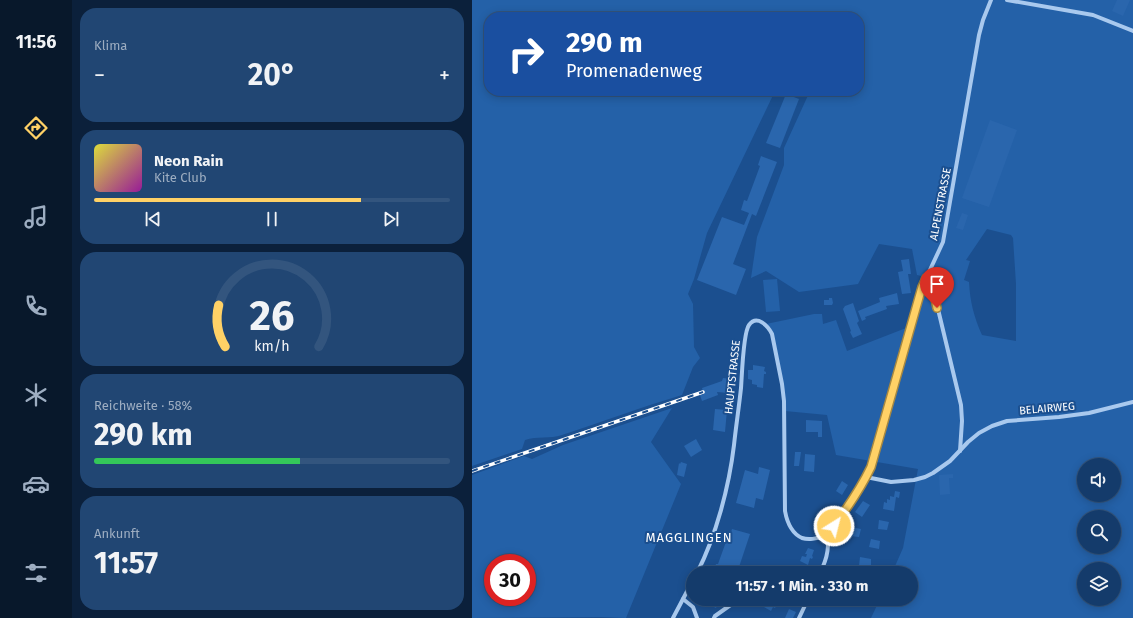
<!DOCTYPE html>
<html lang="de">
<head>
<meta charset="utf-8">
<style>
	:root { --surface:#143b6b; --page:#214673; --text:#f1f3f6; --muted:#9dadc1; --line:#33557e; --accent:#ffd166 }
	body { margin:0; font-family:"Fira Sans",sans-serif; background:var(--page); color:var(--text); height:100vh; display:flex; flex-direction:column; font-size:15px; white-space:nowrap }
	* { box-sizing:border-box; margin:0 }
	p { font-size:13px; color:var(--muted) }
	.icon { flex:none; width:22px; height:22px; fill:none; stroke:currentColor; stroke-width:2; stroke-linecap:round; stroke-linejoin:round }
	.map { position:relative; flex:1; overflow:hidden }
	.side { display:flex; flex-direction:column; gap:8px; padding:8px; background:#0b203b; width:400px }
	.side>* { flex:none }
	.banner { position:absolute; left:12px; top:12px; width:380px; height:84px; border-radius:16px; box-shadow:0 2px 10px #0003,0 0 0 1px var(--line); background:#1a4fa0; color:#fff; overflow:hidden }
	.controls { position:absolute; left:605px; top:458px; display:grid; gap:8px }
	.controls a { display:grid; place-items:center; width:44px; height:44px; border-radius:50%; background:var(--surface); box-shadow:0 2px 10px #0003,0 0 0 1px var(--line); font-size:20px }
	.speed { position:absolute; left:12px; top:554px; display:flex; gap:8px; font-size:20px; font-weight:700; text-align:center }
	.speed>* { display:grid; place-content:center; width:52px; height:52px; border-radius:50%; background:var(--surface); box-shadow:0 2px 10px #0003,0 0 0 1px var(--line); line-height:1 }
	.speed .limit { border:6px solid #d22; background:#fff; color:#111 }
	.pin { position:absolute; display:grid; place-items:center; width:34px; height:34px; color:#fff; margin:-41px -17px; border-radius:50% 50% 50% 0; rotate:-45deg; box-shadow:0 0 4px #0007 }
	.pin .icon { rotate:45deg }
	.me { position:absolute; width:44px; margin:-22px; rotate:36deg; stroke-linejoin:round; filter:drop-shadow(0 0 3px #0008) }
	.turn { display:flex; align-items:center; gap:14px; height:84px; padding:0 16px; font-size:18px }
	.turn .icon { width:52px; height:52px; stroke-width:2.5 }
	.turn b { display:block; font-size:28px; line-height:34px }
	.big { font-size:30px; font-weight:700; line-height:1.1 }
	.side .tile { flex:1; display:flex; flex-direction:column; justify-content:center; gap:6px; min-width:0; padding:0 14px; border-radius:16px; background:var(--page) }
	.side .dial { align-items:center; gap:0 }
	.dial svg { height:104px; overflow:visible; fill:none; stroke:var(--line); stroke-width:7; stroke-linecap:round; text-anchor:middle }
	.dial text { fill:var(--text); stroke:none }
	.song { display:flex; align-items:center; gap:12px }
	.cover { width:48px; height:48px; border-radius:6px; background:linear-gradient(135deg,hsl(60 70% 55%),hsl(300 70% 35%)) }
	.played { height:4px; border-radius:2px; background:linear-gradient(90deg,var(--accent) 75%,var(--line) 75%) }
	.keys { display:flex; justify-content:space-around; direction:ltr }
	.heat { display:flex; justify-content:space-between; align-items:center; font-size:22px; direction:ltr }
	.charge { height:6px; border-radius:3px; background:linear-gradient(90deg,#34c759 58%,var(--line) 0) }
	.trip { position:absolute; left:214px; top:566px; width:232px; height:40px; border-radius:20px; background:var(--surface); box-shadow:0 2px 10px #0003,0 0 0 1px var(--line); font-weight:700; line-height:40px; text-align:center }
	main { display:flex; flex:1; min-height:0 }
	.tabs { display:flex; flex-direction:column; width:72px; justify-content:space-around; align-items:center; background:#08182b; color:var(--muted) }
	.tabs .icon { width:28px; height:28px }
	.tabs .active { color:var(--accent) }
	.tabs b { font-size:18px; color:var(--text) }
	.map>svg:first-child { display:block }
</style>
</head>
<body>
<main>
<nav class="tabs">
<b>11:56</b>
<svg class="icon active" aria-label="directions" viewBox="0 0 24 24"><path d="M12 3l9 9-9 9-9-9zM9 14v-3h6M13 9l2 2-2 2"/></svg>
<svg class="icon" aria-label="music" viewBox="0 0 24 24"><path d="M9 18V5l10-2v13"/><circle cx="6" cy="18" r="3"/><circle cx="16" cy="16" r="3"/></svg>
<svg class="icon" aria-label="phone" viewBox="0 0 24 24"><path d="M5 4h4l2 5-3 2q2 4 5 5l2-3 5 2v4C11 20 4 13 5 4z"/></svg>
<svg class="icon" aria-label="climate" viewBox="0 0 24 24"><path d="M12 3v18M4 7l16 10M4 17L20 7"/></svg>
<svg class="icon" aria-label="car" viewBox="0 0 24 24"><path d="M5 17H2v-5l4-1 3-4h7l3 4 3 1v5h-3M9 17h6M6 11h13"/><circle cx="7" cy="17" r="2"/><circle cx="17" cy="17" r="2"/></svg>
<svg class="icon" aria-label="filters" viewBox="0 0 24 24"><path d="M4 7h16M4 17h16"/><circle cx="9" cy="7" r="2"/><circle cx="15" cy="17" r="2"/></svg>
</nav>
<section class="side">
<div class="tile"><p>Klima</p>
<div class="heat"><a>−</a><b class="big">20°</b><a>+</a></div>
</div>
<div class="tile">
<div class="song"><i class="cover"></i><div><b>Neon Rain</b><p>Kite Club</p></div></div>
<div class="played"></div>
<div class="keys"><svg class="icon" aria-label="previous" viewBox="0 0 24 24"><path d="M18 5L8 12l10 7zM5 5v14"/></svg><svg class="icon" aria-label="pause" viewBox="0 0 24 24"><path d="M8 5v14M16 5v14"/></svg><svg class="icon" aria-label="next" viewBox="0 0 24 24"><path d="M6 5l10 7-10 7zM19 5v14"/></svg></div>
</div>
<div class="tile dial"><svg viewBox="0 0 100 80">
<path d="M14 69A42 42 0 1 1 86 69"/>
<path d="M14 69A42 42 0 0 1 9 37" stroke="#ffd166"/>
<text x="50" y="56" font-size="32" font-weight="700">26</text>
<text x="50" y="72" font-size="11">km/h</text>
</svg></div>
<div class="tile"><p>Reichweite · 58%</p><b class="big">290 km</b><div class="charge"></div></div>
<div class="tile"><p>Ankunft</p><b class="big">11:57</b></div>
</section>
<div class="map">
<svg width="661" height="618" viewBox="0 0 661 618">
	<rect width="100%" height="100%" fill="#1b4f8f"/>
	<g fill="#2461a8" fill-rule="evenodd">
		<path d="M0,0H661V618H399L408,599H439V573H420L431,548L446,469L364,455L355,415L313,411L300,334L294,324L342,314H350L351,324L364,320L375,351L434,328L449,276L445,275L440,249L407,244L386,284L327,292L294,271L279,278L285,237L312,165V148L338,91H387V17H17V91H303L235,233L222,279L216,294L221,304L222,347L228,358L221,367L210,395C169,407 130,422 90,435C78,439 65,436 53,440L50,449L0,466ZM515,229L539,235L541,238L544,284V341L510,335C502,317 498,302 497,282L492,280L498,261L494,260ZM612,465H642V495H612ZM612,517H642V547H612ZM612,569H642V599H612Z"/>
		<polygon points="305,279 308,311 294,312 291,280"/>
		<path d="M200,408L179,442L209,484L154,618L129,617L0,618V475L52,456L60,459L91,445ZM21,563H55V597H21Z"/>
	</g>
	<g fill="#2a66ad">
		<polygon points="645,0 658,0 651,16 640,11"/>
		<polygon points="314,94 327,99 308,148 294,143"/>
		<polygon points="518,120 545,130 517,207 490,198"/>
		<polygon points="289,156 305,162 284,216 280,214 261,264 274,269 264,295 225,280 250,217 272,225 277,213 269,210 272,200 275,201 288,166 286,165"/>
		<polygon points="490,213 496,215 491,230 484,228"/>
		<polygon points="437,259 439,274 436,274 439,293 430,294 426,272 431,271 429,260"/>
		<polygon points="425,293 427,304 414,306 415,309 393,317 394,319 390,321 386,311 408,302 407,298"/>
		<polygon points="357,298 360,298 361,303 360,305 352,305 352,300 357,300"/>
		<polygon points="381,303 387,321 385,323 390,334 381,338 378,332 379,331 371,309 373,306"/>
		<polygon points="281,365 293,367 292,371 294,372 294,374 292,374 291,388 285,387 285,385 280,384 280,380 276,379 276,370 281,370"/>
		<polygon points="251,378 259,379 257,393 245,392 246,395 230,401 228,395 232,394 230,388 250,381"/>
		<polygon points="243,409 255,410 253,432 241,430"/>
		<polygon points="334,420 350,421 350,437 346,437 346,432 334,432"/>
		<polygon points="224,439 230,450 219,457 212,446"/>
		<polygon points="323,452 329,452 327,466 322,466"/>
		<polygon points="333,454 343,455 342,472 332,471"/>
		<polygon points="209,462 215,464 212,477 205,475 207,463 208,464"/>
		<polygon points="287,467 298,470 291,500 284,498 282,508 264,503 273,470 286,474"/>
		<polygon points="481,474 481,478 477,478 478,494 468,495 467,475"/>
		<polygon points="370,481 376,485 370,495 364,491"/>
		<polygon points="423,491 428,492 427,498 424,497 422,511 411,509 412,502 415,503 415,499 418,500 418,496 422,497"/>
		<polygon points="391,501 398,505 390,517 383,512"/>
		<polygon points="407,520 417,522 415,530 406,529"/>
		<polygon points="379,527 389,529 387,537 378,536"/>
		<polygon points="260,529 278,534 265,573 241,573 244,564 246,564 255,539 257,539"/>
		<polygon points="368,534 373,535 370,545 366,544"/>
		<polygon points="399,539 408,541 407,549 397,547"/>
		<polygon points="336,548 342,550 340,556 341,557 340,559 338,558 336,565 328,561 330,556 334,557 335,554 333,554"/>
		<polygon points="388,557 399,559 399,569 395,569 396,567 387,566"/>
		<polygon points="236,599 248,599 244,608 234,603"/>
		<polygon points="296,599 308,599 303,608 301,607 299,611 292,607"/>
		<polygon points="322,599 332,599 328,606 320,602"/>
		<polygon points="317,609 324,612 321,618 313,618"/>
	</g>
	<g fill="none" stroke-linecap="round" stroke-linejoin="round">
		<g stroke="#a9c9ee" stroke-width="4">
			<polyline points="535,0 621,15 661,31"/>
			<polyline points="454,278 459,280 489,405 490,421 488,451"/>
			<polyline points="394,477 419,482 442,480 453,477 461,473 478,461 496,442 507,433 520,426 535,421 587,417 617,413 661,402"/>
			<path d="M225,573C244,536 257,487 262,445C264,426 267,407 269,388C270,376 271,333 277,325C285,314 296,326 300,334L310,384L312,401L313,511C315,522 319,533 330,538C336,540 345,539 351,536C359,532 364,523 369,516C385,494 395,477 404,451L450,287L471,242L507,35L511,20L519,0"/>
			<polyline points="320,573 350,569"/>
			<path d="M348,573C354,561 359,547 354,534"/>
			<polyline points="211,599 221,607 225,618"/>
			<polyline points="201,618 221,580"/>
			<polyline points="242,618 243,616 267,599"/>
			<polyline points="327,618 336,599"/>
		</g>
		<defs>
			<polyline id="rail" points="0,471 231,392"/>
		</defs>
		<use href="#rail" stroke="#fff" stroke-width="3.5"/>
		<use href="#rail" stroke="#1b4f8f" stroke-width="2" stroke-dasharray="6" stroke-linecap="butt"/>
	</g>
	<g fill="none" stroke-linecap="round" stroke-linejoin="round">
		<defs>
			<path id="route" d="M362,526C376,507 389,488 399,467L446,301L450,287L454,278L459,280L465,308"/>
		</defs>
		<use href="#route" stroke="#a68842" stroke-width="10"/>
		<use href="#route" stroke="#ffd166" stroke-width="7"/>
	</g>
	<g text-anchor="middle" stroke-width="4" stroke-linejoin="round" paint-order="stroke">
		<g font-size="11" fill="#fff" stroke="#1b4f8f">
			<text transform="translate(468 204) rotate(-79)" y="4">ALPENSTRASSE</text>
			<text transform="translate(260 377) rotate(-84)" y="4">HAUPTSTRASSE</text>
			<text transform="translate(575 408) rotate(-5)" y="4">BELAIRWEG</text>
		</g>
		<g font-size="13" letter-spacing="1" fill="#fff" stroke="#1b4f8f">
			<text x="217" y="542">MAGGLINGEN</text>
		</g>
	</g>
</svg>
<div class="controls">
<a><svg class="icon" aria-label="sound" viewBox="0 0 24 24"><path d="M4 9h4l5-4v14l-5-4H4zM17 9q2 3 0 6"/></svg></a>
<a><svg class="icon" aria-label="search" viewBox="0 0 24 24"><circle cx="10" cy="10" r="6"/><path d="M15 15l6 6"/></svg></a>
<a><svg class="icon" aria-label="layers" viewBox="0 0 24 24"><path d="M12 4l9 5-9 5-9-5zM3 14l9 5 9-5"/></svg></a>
</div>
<div class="speed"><div class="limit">30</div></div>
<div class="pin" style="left:465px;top:308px;background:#d93025"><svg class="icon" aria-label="arrive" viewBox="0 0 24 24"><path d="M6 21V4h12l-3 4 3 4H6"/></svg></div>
<svg class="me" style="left:362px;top:526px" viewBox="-20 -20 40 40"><circle r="17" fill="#ffd166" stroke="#fff" stroke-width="3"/><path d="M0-11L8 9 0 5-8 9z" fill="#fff"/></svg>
<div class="trip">11:57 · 1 Min. · 330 m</div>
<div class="banner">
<div class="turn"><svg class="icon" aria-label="right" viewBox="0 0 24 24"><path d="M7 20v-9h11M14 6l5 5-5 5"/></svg><div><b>290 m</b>Promenadenweg</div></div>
</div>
</div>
</main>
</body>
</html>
